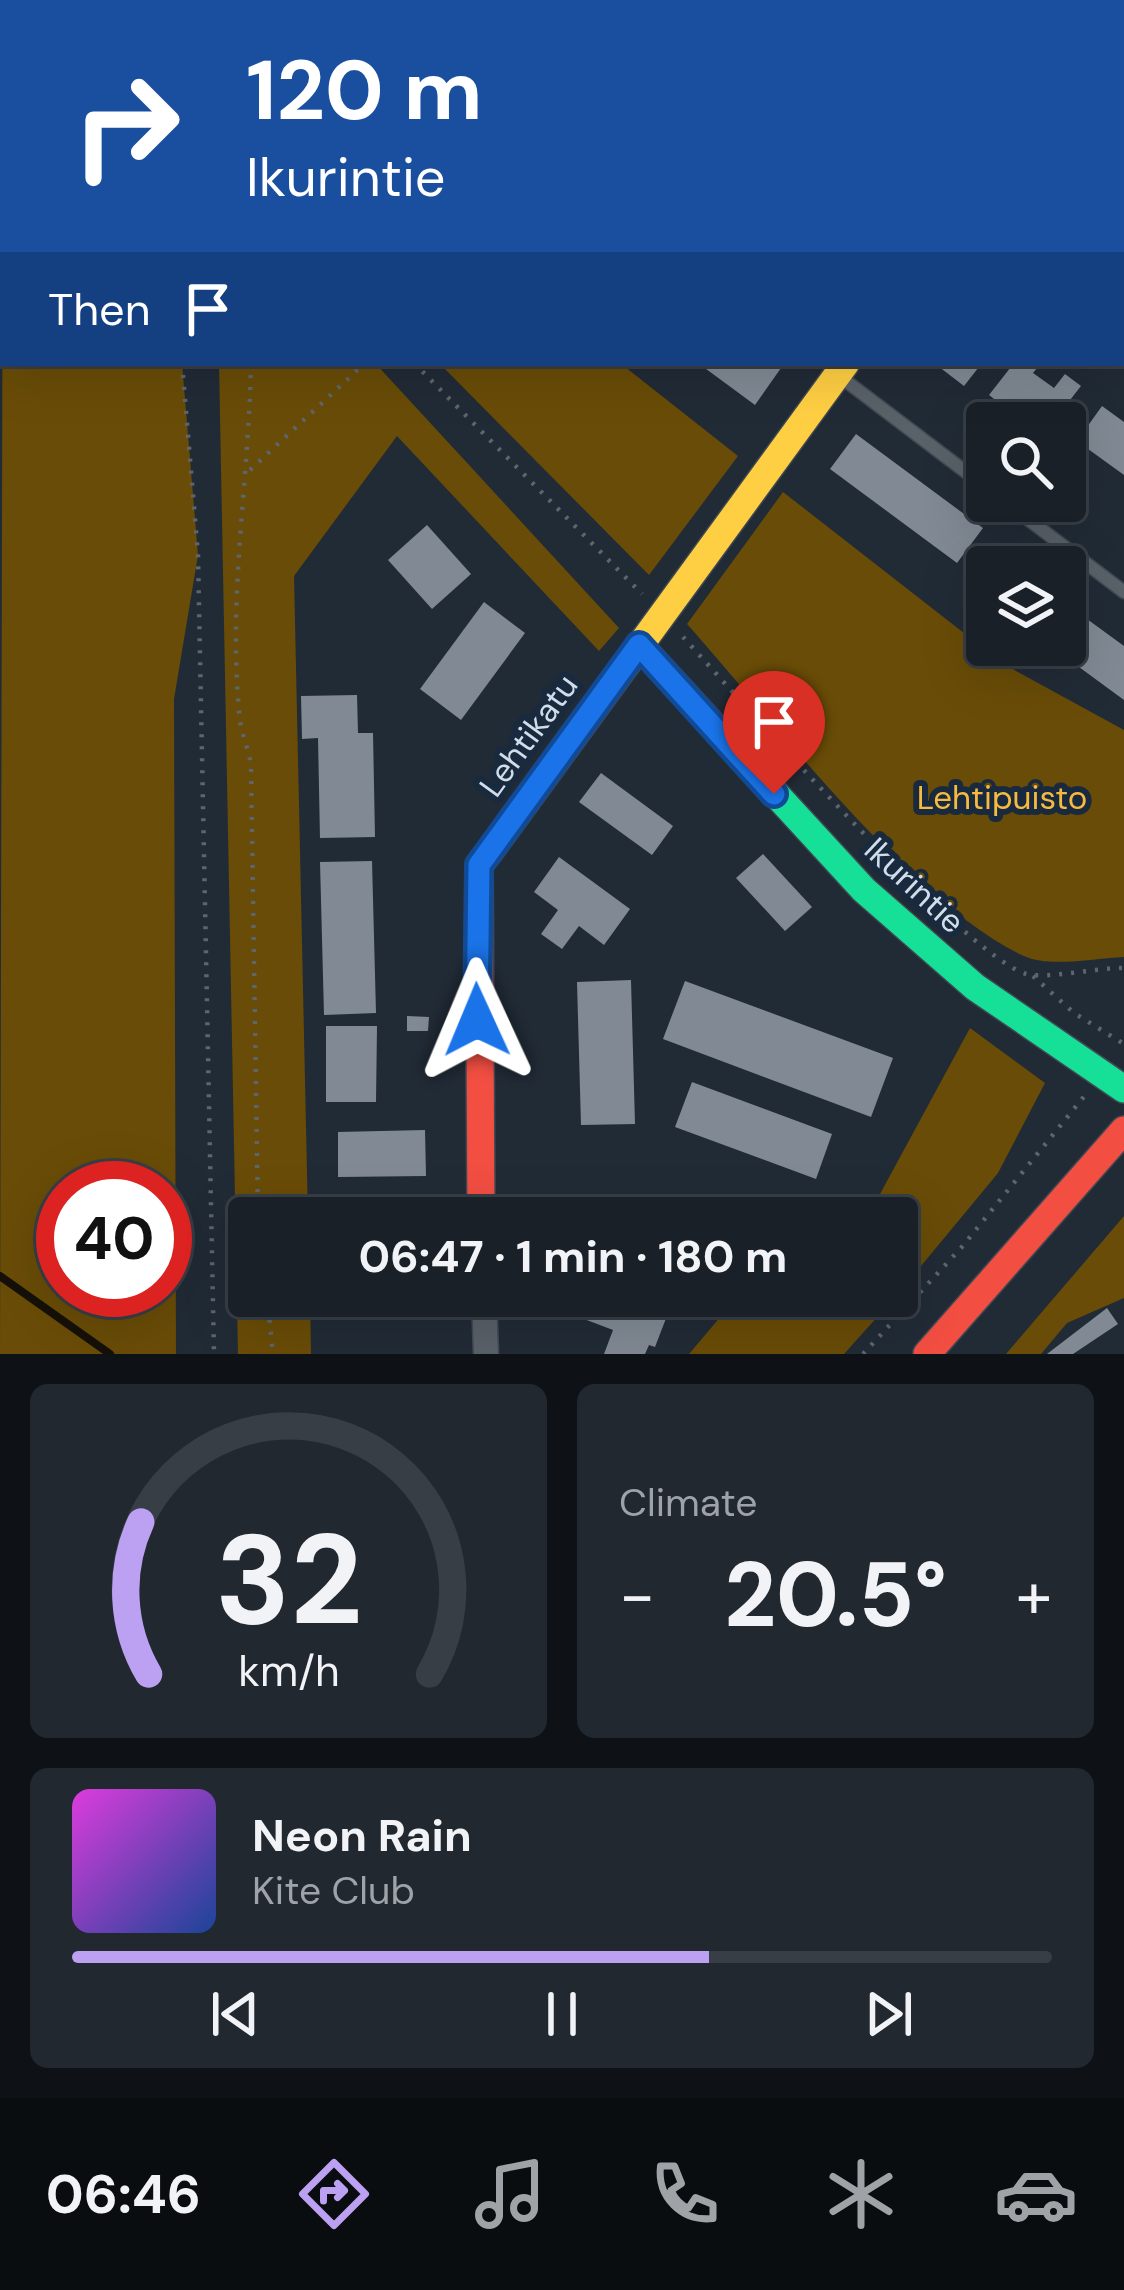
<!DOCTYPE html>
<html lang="en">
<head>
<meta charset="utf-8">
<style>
	:root { --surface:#192028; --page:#222830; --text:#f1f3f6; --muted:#9fa3a8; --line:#373e45; --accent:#bca0f2 }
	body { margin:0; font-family:"DM Sans",sans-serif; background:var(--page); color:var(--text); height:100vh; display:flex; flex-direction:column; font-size:45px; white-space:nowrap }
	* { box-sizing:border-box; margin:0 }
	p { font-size:39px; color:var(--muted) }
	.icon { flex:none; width:66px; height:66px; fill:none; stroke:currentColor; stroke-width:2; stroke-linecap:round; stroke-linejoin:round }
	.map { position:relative; height:1354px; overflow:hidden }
	.details { display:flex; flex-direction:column; gap:30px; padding:30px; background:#0e1216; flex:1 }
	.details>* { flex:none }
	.top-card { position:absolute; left:0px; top:0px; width:1125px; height:366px; box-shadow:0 12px 48px #0002,0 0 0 3px var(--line); background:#1a4fa0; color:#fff; overflow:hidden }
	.tools { position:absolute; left:966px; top:402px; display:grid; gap:24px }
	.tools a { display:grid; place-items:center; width:120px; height:120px; border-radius:12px; background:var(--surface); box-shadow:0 12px 48px #0002,0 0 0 3px var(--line); font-size:60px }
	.speed { position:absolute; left:36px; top:1161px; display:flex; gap:24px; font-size:60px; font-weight:700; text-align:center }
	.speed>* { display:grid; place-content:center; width:156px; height:156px; border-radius:50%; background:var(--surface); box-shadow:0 12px 48px #0002,0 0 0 3px var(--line); line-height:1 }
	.speed .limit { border:18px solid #d22; background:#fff; color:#111 }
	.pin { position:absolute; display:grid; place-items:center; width:102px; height:102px; color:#fff; margin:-123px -51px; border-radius:50% 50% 50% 0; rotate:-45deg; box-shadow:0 0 12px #0007 }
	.pin .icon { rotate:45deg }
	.me { position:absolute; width:132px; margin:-66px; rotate:359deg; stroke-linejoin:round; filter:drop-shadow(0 0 9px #0008) }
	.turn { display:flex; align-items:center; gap:42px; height:252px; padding:0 48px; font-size:54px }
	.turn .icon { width:156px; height:156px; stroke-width:2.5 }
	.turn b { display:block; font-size:84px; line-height:102px }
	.then { display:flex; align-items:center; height:114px; padding:0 48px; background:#0003; gap:24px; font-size:45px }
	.big { font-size:90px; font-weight:700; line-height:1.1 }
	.details .tile { flex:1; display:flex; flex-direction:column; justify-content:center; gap:18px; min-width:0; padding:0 42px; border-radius:18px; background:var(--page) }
	.details .dial { align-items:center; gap:0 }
	.dial svg { height:312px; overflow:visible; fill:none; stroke:var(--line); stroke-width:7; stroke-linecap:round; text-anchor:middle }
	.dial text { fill:var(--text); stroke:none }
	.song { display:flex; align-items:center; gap:36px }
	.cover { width:144px; height:144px; border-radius:18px; background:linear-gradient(135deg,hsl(300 70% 55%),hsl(220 70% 35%)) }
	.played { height:12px; border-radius:6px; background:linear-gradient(90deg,var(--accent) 65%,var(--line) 65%) }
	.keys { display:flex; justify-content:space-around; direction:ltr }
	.heat { display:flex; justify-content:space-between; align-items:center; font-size:66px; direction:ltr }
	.details .tiles { flex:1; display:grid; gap:30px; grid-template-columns:1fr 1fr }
	.tile:last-child { grid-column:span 2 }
	.trip { position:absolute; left:228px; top:1197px; width:690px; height:120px; border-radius:12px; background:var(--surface); box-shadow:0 12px 48px #0002,0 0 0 3px var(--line); font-weight:700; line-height:120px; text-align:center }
	.menu { display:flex; height:192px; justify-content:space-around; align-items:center; background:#0a0d10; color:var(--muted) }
	.menu .icon { width:84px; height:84px }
	.menu .active { color:var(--accent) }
	.menu b { font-size:54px; color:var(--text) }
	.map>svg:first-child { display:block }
</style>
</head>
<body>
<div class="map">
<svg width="1124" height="1354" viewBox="0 0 1124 1354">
	<rect width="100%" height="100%" fill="#212b36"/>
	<g fill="#694c07" fill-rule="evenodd">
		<path d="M3,94V363H182L198,555L174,699L176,1354H0ZM165,1188V1290H63V1188Z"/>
		<polygon points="219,363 375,363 619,628 599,651 397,436 294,576 308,1218 249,1218 249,1296 310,1296 311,1354 238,1354"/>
		<polygon points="439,363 620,363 738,456 649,575"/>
		<path d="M783,492L1005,665L1124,730V957C1096,958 1049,968 1024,956C914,906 771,718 687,624Z"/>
		<polygon points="970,1028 1045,1083 998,1173 897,1295 897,1218 867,1218"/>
		<polygon points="1124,1216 1124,1298 1067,1323 1041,1354 1006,1354"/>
		<polygon points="812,1296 896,1296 844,1354 689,1354 722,1315 792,1320"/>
	</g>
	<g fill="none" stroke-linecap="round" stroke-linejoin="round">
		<g stroke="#151008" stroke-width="8">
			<polyline points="0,82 3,79"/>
			<polyline points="0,1276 110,1354"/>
		</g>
	</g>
	<g fill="#818a94">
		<polygon points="698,363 774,363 781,368 755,405"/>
		<polygon points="934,363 982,363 964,386"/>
		<polygon points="1014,363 1041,363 1033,373 1054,388 1065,374 1081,386 1052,423 1025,423 989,395"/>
		<polygon points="1102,406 1124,422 1124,475 1077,441"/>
		<polygon points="856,434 983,528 957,563 830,469"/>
		<polygon points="427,525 471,574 432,609 388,560"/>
		<polygon points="1008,545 1039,567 992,567"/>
		<polygon points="484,602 525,633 461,720 420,689"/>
		<polygon points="1065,603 1124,646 1124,700 1049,645 1065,645"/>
		<polygon points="357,695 358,733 373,733 375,837 320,838 318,738 302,739 301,696"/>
		<polygon points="601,773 673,826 652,855 579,802"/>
		<polygon points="763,854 812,907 785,931 736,878"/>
		<polygon points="559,857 630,909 604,945 579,926 562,949 541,934 558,910 534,892"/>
		<polygon points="372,861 376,1013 324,1015 320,862"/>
		<polygon points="631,980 635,1124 581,1125 577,982"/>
		<polygon points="685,981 893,1058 871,1117 663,1039"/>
		<polygon points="407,1016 429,1017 428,1031 407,1031"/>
		<polygon points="326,1026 377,1026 376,1102 326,1102"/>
		<polygon points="692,1082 832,1134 816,1179 675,1127"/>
		<polygon points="425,1130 426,1176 338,1177 338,1132"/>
		<polygon points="585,1197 639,1218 577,1218"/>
		<polygon points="593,1296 638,1296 670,1308 655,1347 649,1345 645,1354 604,1354 613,1330 584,1319"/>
		<polygon points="1107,1308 1118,1324 1073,1354 1047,1354"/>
	</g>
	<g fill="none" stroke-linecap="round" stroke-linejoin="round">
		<defs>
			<g id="lane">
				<polyline points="838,375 987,488"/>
				<polyline points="1004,501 1124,592"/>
			</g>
			<g id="street">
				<polyline points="1116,0 1121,3"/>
				<polyline points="484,1296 486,1354"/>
			</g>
			<polyline id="fast" points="639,645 864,890 975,987 1124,1089"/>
			<polyline id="slow" points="490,851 846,363"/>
			<g id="jam">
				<polyline points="481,1218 479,865 490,851"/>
				<polyline points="927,1354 1124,1130"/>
			</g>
		</defs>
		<use href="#lane" stroke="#404851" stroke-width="15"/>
		<use href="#street" stroke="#404851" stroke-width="27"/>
		<use href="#fast" stroke="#404851" stroke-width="30"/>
		<use href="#slow" stroke="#404851" stroke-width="30"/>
		<use href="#jam" stroke="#404851" stroke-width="30"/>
		<g stroke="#5e656d" stroke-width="4.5" stroke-dasharray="3 9" stroke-linecap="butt">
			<polyline points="173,0 173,3"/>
			<polyline points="228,0 228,3"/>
			<polyline points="358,0 362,3"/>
			<polyline points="403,3 405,0"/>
			<polyline points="182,363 198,555 214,1354"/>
			<path d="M251,363C249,482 227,601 240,720C242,736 249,750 251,765L258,1218"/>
			<polyline points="414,363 642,594"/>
			<polyline points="250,470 365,363"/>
			<path d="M683,637C732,690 978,973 1032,975C1061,977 1094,968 1124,968"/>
			<polyline points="1033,976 1074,1013 1124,1044"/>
			<polyline points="267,1296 273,1354"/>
			<polyline points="863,1354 961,1248 1086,1094"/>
		</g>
		<use href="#lane" stroke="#596169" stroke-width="12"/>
		<use href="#street" stroke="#596169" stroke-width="24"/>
		<use href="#fast" stroke="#16e098" stroke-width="27"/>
		<use href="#slow" stroke="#ffcf43" stroke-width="27"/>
		<use href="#jam" stroke="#f24e42" stroke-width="27"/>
	</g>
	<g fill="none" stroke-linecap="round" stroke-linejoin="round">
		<defs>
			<polyline id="route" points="477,1020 479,865 639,645 774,794"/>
		</defs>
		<use href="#route" stroke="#114b97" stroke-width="30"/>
		<use href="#route" stroke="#1a73e8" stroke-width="21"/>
	</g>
	<g text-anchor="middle" stroke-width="12" stroke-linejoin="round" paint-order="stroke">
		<g font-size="33" fill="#d2ddeb" stroke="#192a3e">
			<text transform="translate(528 735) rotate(-54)" y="12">Lehtikatu</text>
			<text transform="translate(915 885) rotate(43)" y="12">Ikurintie</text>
		</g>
		<g font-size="33" fill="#f7ba3f" stroke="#192a3e">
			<text x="1002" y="809">Lehtipuisto</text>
		</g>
	</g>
</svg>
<div class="tools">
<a><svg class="icon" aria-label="search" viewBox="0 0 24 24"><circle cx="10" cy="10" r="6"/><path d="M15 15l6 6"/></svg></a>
<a><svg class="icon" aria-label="layers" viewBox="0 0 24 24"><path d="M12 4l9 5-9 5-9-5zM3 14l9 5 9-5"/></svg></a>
</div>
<div class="speed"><div class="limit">40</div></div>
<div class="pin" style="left:774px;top:794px;background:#d93025"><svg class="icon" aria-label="arrive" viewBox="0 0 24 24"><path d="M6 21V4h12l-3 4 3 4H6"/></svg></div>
<svg class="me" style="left:477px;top:1020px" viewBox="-20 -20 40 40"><path d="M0-17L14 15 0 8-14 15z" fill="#1a73e8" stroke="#fff" stroke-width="4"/></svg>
<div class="trip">06:47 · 1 min · 180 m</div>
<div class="top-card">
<div class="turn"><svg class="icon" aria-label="right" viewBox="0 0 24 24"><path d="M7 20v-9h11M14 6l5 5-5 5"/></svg><div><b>120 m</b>Ikurintie</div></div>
<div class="then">Then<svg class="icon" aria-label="arrive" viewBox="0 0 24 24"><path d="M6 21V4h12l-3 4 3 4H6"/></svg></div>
</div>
</div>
<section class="details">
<div class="tiles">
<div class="tile dial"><svg viewBox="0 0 100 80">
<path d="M14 69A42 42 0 1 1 86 69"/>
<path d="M14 69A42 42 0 0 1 12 30" stroke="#bca0f2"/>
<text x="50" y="56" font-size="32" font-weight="700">32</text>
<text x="50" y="72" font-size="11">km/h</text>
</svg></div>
<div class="tile"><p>Climate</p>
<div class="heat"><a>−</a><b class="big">20.5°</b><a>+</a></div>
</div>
<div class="tile">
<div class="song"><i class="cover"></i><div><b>Neon Rain</b><p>Kite Club</p></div></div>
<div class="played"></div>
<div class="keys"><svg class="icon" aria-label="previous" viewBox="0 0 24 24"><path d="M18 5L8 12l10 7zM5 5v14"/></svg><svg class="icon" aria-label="pause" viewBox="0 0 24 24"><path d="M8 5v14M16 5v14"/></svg><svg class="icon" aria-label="next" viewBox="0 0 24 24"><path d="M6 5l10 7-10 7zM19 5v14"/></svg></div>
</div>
</div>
</section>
<nav class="menu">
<b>06:46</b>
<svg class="icon active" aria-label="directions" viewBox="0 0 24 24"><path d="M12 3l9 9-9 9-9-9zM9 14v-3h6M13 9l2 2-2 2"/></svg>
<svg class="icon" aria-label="music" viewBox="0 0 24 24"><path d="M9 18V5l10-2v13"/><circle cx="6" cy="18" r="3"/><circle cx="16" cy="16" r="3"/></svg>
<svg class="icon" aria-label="phone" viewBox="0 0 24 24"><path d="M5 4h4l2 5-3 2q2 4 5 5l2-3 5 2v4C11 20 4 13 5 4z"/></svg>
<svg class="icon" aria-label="climate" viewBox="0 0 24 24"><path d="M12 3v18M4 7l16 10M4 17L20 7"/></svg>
<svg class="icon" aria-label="car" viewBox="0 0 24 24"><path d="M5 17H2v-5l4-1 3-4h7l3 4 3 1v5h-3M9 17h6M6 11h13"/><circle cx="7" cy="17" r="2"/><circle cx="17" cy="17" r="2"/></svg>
</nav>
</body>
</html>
